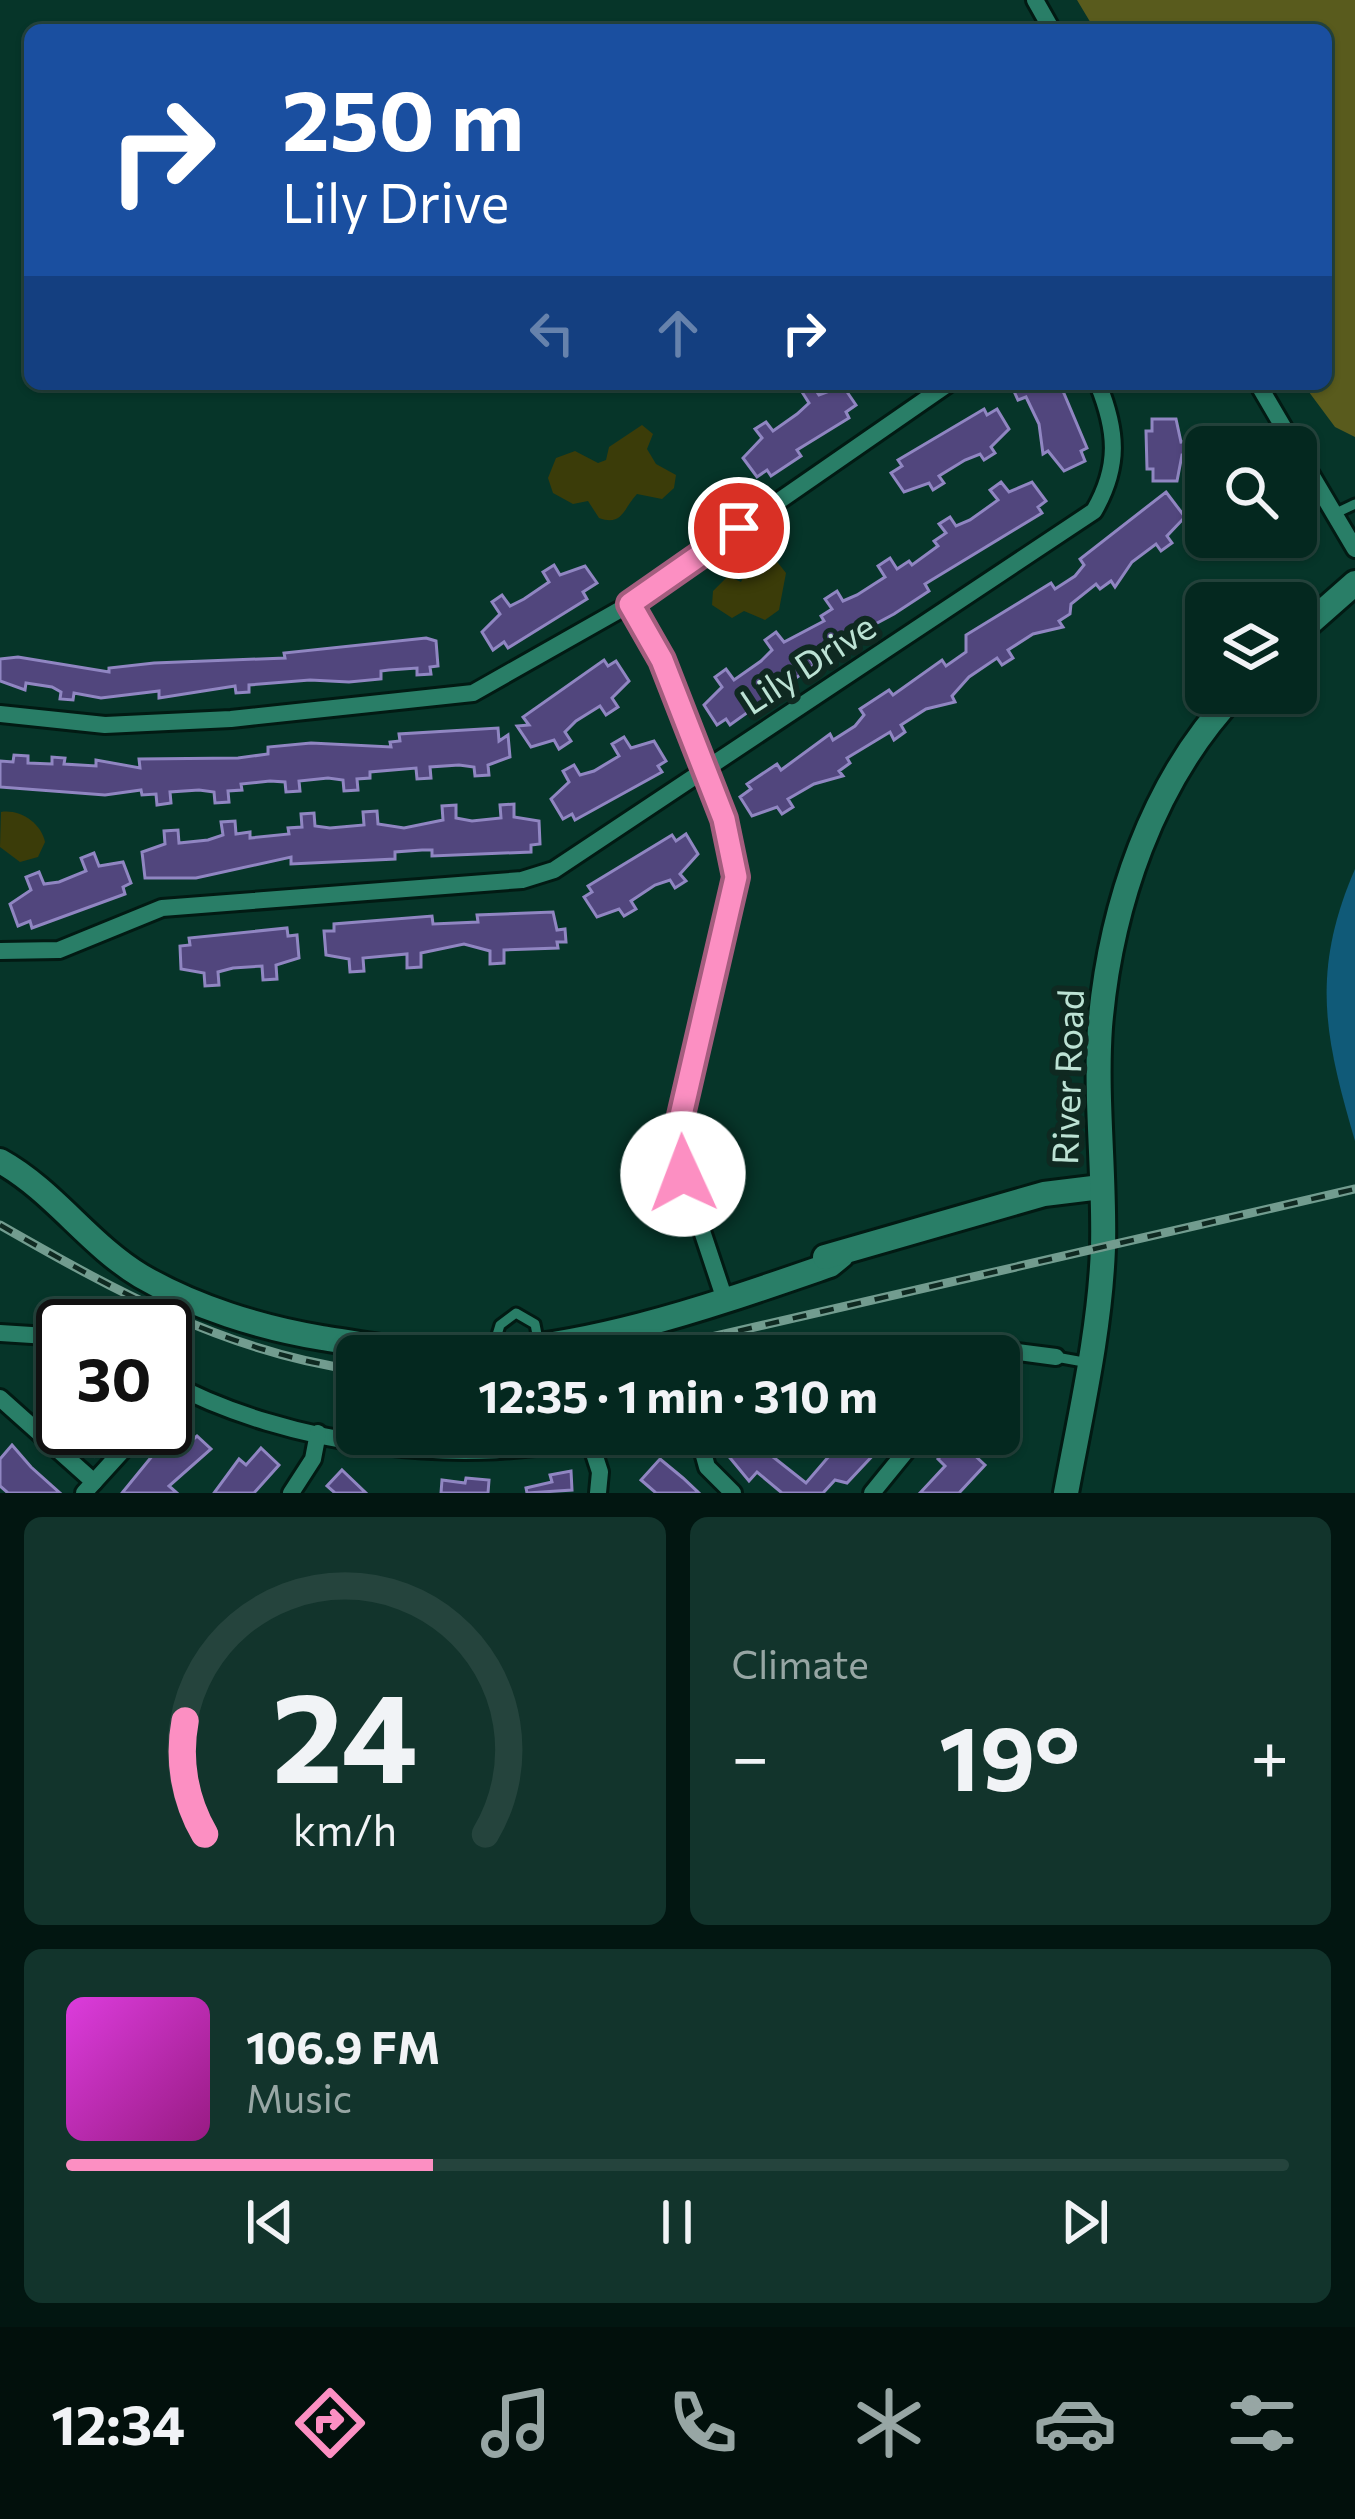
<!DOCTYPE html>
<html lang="en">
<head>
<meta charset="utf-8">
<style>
	:root { --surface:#04281f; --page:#12342c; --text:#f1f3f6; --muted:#97a6a4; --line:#25443d; --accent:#fc8fc2 }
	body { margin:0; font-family:Commissioner,sans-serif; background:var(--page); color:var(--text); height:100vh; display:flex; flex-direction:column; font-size:45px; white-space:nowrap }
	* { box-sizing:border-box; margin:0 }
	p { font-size:39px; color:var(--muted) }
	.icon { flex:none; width:66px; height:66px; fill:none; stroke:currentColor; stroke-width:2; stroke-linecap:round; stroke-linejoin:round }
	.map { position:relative; height:1493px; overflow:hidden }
	.details { display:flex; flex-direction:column; gap:24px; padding:24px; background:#021611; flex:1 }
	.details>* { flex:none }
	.top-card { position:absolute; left:24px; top:24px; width:1308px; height:366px; border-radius:18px; box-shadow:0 3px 9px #0004,0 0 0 3px var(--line); background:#1a4fa0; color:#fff; overflow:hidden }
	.controls { position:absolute; left:1185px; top:426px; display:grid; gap:24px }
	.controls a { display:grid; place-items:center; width:132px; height:132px; border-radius:18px; background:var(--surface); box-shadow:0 3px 9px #0004,0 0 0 3px var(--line); font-size:60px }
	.speed { position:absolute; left:36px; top:1299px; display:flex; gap:24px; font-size:60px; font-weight:700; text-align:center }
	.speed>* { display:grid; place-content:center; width:156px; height:156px; border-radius:50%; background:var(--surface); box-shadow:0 3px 9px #0004,0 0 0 3px var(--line); line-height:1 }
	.speed .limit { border:6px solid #111; border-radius:18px; background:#fff; color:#111 }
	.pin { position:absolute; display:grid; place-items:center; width:102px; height:102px; color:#fff; margin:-51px; border:6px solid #fff; border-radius:50%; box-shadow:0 3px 12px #0007 }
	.me { position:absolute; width:132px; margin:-66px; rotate:358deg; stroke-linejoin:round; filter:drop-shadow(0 0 9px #0008) }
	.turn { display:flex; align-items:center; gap:42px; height:252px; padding:0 60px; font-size:54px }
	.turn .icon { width:156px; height:156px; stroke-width:2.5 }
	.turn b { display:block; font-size:84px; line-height:102px }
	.lanes { display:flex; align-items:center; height:114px; padding:0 60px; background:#0003; justify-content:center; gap:60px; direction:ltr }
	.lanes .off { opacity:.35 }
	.big { font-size:90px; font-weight:700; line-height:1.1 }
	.details .tile { flex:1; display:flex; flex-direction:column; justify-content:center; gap:18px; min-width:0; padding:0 42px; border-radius:18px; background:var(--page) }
	.details .dial { align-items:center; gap:0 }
	.dial svg { height:312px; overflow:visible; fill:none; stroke:var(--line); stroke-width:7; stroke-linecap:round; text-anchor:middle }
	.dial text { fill:var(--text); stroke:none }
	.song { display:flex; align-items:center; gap:36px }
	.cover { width:144px; height:144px; border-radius:18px; background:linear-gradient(135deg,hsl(300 70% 55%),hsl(310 70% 35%)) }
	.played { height:12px; border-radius:6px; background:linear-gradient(90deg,var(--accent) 30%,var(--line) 30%) }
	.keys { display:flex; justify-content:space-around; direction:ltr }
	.heat { display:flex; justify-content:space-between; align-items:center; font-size:66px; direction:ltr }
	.details .tiles { flex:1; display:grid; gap:24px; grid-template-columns:1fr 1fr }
	.tile:last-child { grid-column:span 2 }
	.trip { position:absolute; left:336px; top:1335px; width:684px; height:120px; border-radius:18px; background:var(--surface); box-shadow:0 3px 9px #0004,0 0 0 3px var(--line); font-weight:700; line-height:120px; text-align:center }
	.tabs { display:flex; height:192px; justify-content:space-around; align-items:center; background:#02100c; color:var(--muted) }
	.tabs .icon { width:84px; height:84px }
	.tabs .active { color:var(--accent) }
	.tabs b { font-size:54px; color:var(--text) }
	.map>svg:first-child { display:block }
</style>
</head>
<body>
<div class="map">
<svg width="1355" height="1493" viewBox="0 0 1355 1493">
	<rect width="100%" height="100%" fill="#063529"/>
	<g fill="#3b3c09">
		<path d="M642,425L653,434L647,449L656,464L676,475L674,488L662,499L637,494C624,507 623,527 599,518L588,501L573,504L553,493L548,478L556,458L575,451L598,463L606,460L609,447Z"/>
		<polygon points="761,557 775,559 786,573 779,610 765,620 744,611 732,618 712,605 713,591 728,576 741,582 750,564"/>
		<path d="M1,812C20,809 41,823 45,842L38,857L20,862L0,847Z"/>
	</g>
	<polygon fill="#595b1d" points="1077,0 1355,0 1355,437 1335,427 1303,384 1326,384 1326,30 1095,30"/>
	<path fill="#105a78" d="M1355,869V1141C1325,1038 1310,973 1355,869Z"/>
	<g fill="#51467d" stroke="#9086c2" stroke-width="3">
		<polygon points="1020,384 1060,384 1087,448 1081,451 1085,461 1064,471 1048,451 1043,454 1039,424 1026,397 1018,400 1013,389"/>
		<polygon points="812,385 819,395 843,386 856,405 846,412 849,418 797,450 801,456 771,476 767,470 757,477 743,458 762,438 755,429 766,422 773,431 797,414 809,403 802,392"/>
		<polygon points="984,409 987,415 997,409 1009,429 991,447 995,453 984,460 980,454 965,460 939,476 944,483 933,490 929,483 904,492 891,473 902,466 898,460"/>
		<polygon points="1152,419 1176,419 1181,442 1190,441 1190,455 1182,455 1177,481 1153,481 1153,469 1147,469 1146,431 1152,431"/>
		<polygon points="1001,482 1009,492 1032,482 1046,501 1038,507 1042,513 925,584 929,591 894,614 810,659 814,665 730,725 726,719 717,725 704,705 722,687 715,677 726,669 734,680 761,661 772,650 765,640 776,632 784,642 824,621 821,616 832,609 825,599 837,591 843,601 857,595 885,577 878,566 890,558 897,569 909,561 912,565 938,546 934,541 946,533 939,524 950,517 956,526 970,520 998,500 990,490"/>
		<polygon points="1166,492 1185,517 1167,536 1172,543 1161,551 1156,544 1132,562 1115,587 1111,581 1100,589 1096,584 1071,604 1070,614 1059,621 1063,627 1033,634 1008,650 1013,658 1002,665 997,658 969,677 952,696 955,702 926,709 901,725 905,732 894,740 890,732 847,758 850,763 839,771 843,776 814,784 788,799 793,807 782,814 777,807 752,816 740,797 751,789 747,784 777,764 781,770 830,734 833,740 855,726 864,715 860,709 889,690 893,695 942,660 946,666 966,652 966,635 1051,583 1055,589 1075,576 1084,565 1080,559"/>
		<polygon points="554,565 560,575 585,566 597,583 583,592 587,599 508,648 504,642 493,650 482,632 500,614 492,602 502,595 510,606 524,599 549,582 543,572"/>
		<polygon points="426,638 436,641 438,666 430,667 431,674 417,675 417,668 389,670 381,671 381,679 349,682 310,680 249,685 249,692 236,693 235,686 159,698 159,691 101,698 74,693 73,700 60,699 61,692 52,687 26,683 25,690 0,681 0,659 18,657 109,672 109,668 154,663 285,658 284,653"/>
		<polygon points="604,660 608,666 616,661 629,681 612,698 618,707 606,715 600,706 576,721 565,732 571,741 559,749 554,740 531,747 517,726 529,725 523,717"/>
		<polygon points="498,728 499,741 508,735 510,757 488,765 489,775 475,776 474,767 459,765 430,767 431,778 417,779 416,768 370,772 370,778 357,779 358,790 344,791 343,780 328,778 299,781 300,791 286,792 285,782 270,781 241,784 242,790 228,791 229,802 215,803 214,792 199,790 170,792 171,803 157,805 156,794 142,795 141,790 105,795 0,787 0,761 13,762 14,755 28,756 28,763 52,764 52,757 65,758 64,764 96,766 96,760 140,768 139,759 238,758 268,754 268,747 311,743 391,747 390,742 400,741 399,734"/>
		<polygon points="624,737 631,748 654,741 666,761 658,766 662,772 575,820 572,814 563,819 551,799 569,782 563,771 574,765 580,775 594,771 619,756 612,744"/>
		<polygon points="514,804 514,817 539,821 540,844 531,845 531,852 432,856 432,850 422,850 395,852 395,859 291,864 291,857 196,878 145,878 142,852 165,844 164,831 178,830 179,843 208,840 223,835 221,822 235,821 236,834 250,832 250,838 289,834 288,828 302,827 301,814 314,813 315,826 330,828 364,825 363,812 377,811 378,824 404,828 443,820 442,806 456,805 456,818 472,821 501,818 500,805"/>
		<polygon points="686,834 698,854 680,874 686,881 675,888 670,880 655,885 631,901 636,909 624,916 619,909 597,917 584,897 592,892 588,886 672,835 676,841"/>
		<polygon points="94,853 99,866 123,862 131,883 123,887 125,894 32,928 30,921 18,926 10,904 31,890 26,877 39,872 44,884 59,882 86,871 81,858"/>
		<polygon points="553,912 557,930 565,929 566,942 557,942 558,948 504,950 504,963 490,964 490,951 464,944 421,953 421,967 407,968 407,954 363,958 364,971 350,972 349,959 326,955 324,931 334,931 334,924 432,916 433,924 478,922 477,915"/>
		<polygon points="287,928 288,936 297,935 299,958 276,965 277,979 263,980 262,966 233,968 218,972 219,985 205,986 204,973 181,969 180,946 190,945 189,938"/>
		<polygon points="65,1428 106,1428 114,1435 94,1456"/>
		<polygon points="171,1433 189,1443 197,1436 211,1449 169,1486 177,1493 122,1493"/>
		<polygon points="744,1434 806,1483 848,1434 893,1434 847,1483 835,1480 823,1493 782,1493 757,1472 749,1481 726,1453"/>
		<polygon points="957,1439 985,1465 959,1493 920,1493 945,1466 938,1459"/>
		<polygon points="12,1445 31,1467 60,1493 8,1493 0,1486 0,1459"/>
		<polygon points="261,1448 279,1465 254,1493 214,1493 239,1459 246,1465"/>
		<polygon points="660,1459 683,1478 699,1493 656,1493 641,1480"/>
		<polygon points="342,1470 366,1493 335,1493 327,1486"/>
		<polygon points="571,1471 572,1490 527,1493 526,1488 552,1482 550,1475"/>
		<polygon points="466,1478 489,1480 488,1493 441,1493 442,1480 465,1483"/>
	</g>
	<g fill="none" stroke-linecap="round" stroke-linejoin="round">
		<defs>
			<g id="lane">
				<polyline points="1334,514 1355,504"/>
				<polyline points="493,1348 500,1325 516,1313 535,1324 539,1345"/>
				<polyline points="1056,1357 1089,1363"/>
			</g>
			<g id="street">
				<polyline points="1035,0 1052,30"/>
				<polyline points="1258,384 1295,447"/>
				<polyline points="1296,449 1355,549"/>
				<polyline points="630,604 662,660 724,819 736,877 679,1124 683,1174 722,1291"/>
				<polyline points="0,714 105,725 231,719 473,693 630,604 948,384"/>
				<path d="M0,951L59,950L162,908L522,880L554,870L1094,511C1120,466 1117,431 1098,384"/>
				<polyline points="0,1333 63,1337"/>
				<polyline points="899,1356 972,1346 1056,1357"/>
				<path d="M165,1380C288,1447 469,1470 604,1434"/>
				<polyline points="0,1398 94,1482"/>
				<polyline points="698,1434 707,1467 733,1493"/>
				<polyline points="589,1438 600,1472 598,1493"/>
				<polyline points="84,1493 143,1428"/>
				<polyline points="291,1493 313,1459 318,1433"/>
				<polyline points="872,1493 920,1434"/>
			</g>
			<g id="secondary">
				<polyline points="1296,635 1355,583"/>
				<path d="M0,1161C54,1191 88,1244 141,1276C194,1307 261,1328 322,1338C366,1345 413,1354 458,1353C585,1351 711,1306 830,1265L841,1256"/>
				<polyline points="825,1257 1044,1194 1101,1187"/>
				<path d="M1066,1493C1081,1412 1100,1330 1103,1248C1105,1175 1095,1100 1100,1027C1110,907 1152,781 1236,693"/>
			</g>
		</defs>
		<use href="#lane" stroke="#021a13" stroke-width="15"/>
		<use href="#street" stroke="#021a13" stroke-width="22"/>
		<use href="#secondary" stroke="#021a13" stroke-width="30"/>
		<use href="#lane" stroke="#297e67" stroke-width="9"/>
		<use href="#street" stroke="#297e67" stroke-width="16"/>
		<use href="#secondary" stroke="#297e67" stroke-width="24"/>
		<defs>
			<g id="rail">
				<path d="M0,1225C114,1290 225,1352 357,1370"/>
				<polyline points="629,1356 1355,1189"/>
			</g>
		</defs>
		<use href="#rail" stroke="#729c8f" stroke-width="9"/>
		<use href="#rail" stroke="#0f2921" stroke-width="4.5" stroke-dasharray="14" stroke-linecap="butt"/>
	</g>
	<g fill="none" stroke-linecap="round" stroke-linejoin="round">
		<defs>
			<polyline id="route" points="683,1174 679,1124 736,877 724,819 662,660 630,604 739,528"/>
		</defs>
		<use href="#route" stroke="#a45d7e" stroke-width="30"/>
		<use href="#route" stroke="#fc8fc2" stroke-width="21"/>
	</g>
	<g text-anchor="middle" stroke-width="12" stroke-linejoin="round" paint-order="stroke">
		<g font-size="36" fill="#bce2d4" stroke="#0f2921">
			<text transform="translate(808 664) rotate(-33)" y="13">Lily Drive</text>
			<text transform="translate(1068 1077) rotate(-88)" y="13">River Road</text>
		</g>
	</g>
</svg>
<div class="controls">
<a><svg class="icon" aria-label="search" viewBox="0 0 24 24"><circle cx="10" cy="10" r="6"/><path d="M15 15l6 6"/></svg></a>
<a><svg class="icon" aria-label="layers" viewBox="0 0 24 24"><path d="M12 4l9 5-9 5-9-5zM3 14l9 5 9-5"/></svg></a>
</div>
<div class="speed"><div class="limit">30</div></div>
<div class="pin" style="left:739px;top:528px;background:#d93025"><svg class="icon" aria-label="arrive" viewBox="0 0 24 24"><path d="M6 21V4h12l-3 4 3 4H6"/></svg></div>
<svg class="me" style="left:683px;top:1174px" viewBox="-20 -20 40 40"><circle r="19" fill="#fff"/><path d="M0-13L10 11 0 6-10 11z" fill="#fc8fc2"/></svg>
<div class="trip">12:35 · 1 min · 310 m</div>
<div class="top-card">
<div class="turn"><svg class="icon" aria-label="right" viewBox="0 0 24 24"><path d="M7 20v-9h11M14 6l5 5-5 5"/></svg><div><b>250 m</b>Lily Drive</div></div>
<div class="lanes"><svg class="icon off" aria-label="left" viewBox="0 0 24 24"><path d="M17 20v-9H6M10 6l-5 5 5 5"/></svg><svg class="icon off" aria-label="ahead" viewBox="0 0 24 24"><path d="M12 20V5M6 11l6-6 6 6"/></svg><svg class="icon" aria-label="right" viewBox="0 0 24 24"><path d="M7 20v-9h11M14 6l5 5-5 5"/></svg></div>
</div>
</div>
<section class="details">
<div class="tiles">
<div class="tile dial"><svg viewBox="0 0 100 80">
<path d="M14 69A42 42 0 1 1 86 69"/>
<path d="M14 69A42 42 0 0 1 9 40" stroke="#fc8fc2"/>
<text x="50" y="56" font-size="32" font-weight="700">24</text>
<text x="50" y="72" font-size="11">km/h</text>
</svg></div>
<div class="tile"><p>Climate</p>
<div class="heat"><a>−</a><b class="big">19°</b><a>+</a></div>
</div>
<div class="tile">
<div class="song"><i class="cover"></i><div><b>106.9 FM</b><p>Music</p></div></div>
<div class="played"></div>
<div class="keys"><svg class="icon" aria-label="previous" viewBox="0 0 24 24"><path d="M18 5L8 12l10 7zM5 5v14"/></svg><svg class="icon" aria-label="pause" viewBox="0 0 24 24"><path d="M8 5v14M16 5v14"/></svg><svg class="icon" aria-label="next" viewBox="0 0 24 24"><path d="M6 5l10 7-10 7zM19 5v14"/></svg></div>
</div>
</div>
</section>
<nav class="tabs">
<b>12:34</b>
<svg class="icon active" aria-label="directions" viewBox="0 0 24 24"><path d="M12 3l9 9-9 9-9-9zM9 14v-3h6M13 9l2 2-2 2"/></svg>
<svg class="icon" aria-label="music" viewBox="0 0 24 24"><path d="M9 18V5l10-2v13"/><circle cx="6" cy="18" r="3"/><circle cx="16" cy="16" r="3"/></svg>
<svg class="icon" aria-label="phone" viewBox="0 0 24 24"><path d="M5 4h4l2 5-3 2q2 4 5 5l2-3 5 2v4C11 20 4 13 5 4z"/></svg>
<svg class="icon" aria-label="climate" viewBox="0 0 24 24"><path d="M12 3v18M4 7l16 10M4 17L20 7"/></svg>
<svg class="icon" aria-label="car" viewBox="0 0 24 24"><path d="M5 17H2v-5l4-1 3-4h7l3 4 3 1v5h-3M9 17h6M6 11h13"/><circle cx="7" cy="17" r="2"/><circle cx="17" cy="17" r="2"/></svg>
<svg class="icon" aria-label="filters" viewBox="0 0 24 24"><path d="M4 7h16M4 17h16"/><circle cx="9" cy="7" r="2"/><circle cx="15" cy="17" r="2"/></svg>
</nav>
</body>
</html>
